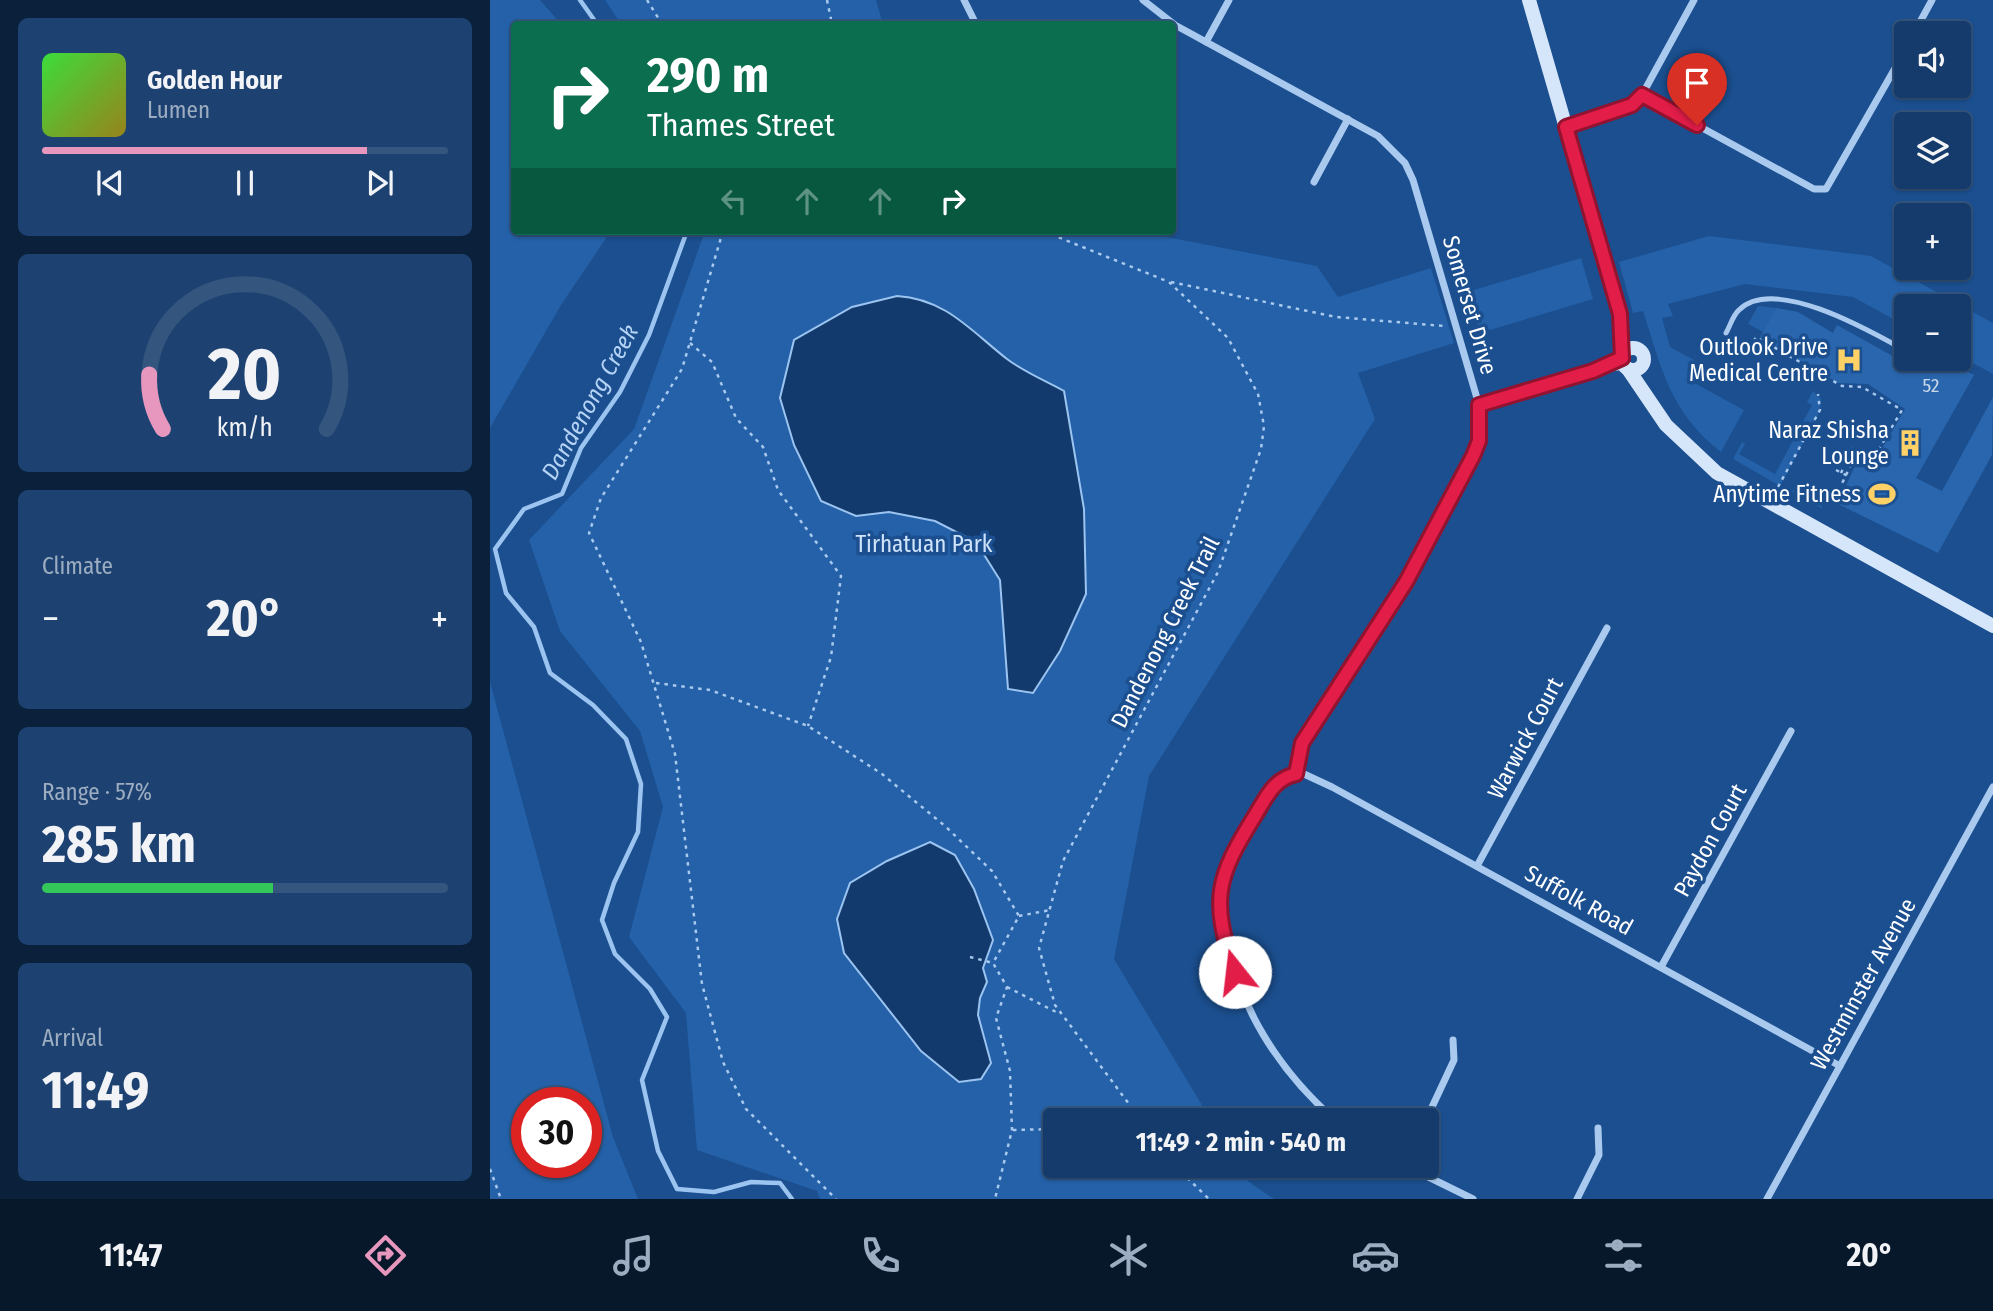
<!DOCTYPE html>
<html lang="en">
<head>
<meta charset="utf-8">
<style>
	:root { --surface:#143b6b; --page:#1d4271; --text:#f1f3f6; --muted:#9dadc1; --line:#33557e; --accent:#e797bd }
	body { margin:0; font-family:"Fira Sans Condensed",sans-serif; background:var(--page); color:var(--text); height:100vh; display:flex; flex-direction:column; font-size:26px; white-space:nowrap }
	* { box-sizing:border-box; margin:0 }
	p { font-size:23px; color:var(--muted) }
	.icon { flex:none; width:38px; height:38px; fill:none; stroke:currentColor; stroke-width:2; stroke-linecap:round; stroke-linejoin:round }
	.map { position:relative; flex:1; overflow:hidden }
	.details { display:flex; flex-direction:column; gap:18px; padding:18px; background:#0b203b; width:490px }
	.details>* { flex:none }
	.hud { position:absolute; left:21px; top:21px; width:665px; height:214px; border-radius:7px; box-shadow:0 2px 5px #0004,0 0 0 2px var(--line); background:#0b6e4f; color:#fff; overflow:hidden }
	.controls { position:absolute; left:1404px; top:21px; display:grid; gap:14px }
	.controls a { display:grid; place-items:center; width:77px; height:77px; border-radius:7px; background:var(--surface); box-shadow:0 2px 5px #0004,0 0 0 2px var(--line); font-size:35px }
	.speed { position:absolute; left:21px; top:1087px; display:flex; gap:14px; font-size:35px; font-weight:700; text-align:center }
	.speed>* { display:grid; place-content:center; width:91px; height:91px; border-radius:50%; background:var(--surface); box-shadow:0 2px 5px #0004,0 0 0 2px var(--line); line-height:1 }
	.speed .limit { border:10px solid #d22; background:#fff; color:#111 }
	.pin { position:absolute; display:grid; place-items:center; width:60px; height:60px; color:#fff; margin:-72px -30px; border-radius:50% 50% 50% 0; rotate:-45deg; box-shadow:0 0 7px #0007 }
	.pin .icon { rotate:45deg }
	.me { position:absolute; width:77px; margin:-38px; rotate:344deg; stroke-linejoin:round; filter:drop-shadow(0 0 5px #0008) }
	.turn { display:flex; align-items:center; gap:24px; height:147px; padding:0 21px; font-size:32px }
	.turn .icon { width:91px; height:91px; stroke-width:2.5 }
	.turn b { display:block; font-size:49px; line-height:60px }
	.lanes { display:flex; align-items:center; height:66px; padding:0 21px; background:#0003; justify-content:center; gap:35px; direction:ltr }
	.lanes .off { opacity:.35 }
	.big { font-size:52px; font-weight:700; line-height:1.1 }
	.details .widget { flex:1; display:flex; flex-direction:column; justify-content:center; gap:10px; min-width:0; padding:0 24px; border-radius:10px; background:var(--page) }
	.details .dial { align-items:center; gap:0 }
	.dial svg { height:182px; overflow:visible; fill:none; stroke:var(--line); stroke-width:7; stroke-linecap:round; text-anchor:middle }
	.dial text { fill:var(--text); stroke:none }
	.song { display:flex; align-items:center; gap:21px }
	.cover { width:84px; height:84px; border-radius:10px; background:linear-gradient(135deg,hsl(120 70% 55%),hsl(50 70% 35%)) }
	.played { height:7px; border-radius:4px; background:linear-gradient(90deg,var(--accent) 80%,var(--line) 80%) }
	.keys { display:flex; justify-content:space-around; direction:ltr }
	.heat { display:flex; justify-content:space-between; align-items:center; font-size:38px; direction:ltr }
	.charge { height:10px; border-radius:5px; background:linear-gradient(90deg,#34c759 57%,var(--line) 0) }
	.trip { position:absolute; left:553px; top:1108px; width:396px; height:70px; border-radius:7px; background:var(--surface); box-shadow:0 2px 5px #0004,0 0 0 2px var(--line); font-weight:700; line-height:70px; text-align:center }
	.menu { display:flex; height:112px; justify-content:space-around; align-items:center; background:#08182b; color:var(--muted) }
	.menu .icon { width:49px; height:49px }
	.menu .active { color:var(--accent) }
	.menu b { font-size:32px; color:var(--text) }
	main { display:flex; flex:1; min-height:0 }
	.map>svg:first-child { display:block }
</style>
</head>
<body>
<main>
<section class="details">
<div class="widget">
<div class="song"><i class="cover"></i><div><b>Golden Hour</b><p>Lumen</p></div></div>
<div class="played"></div>
<div class="keys"><svg class="icon" aria-label="previous" viewBox="0 0 24 24"><path d="M18 5L8 12l10 7zM5 5v14"/></svg><svg class="icon" aria-label="pause" viewBox="0 0 24 24"><path d="M8 5v14M16 5v14"/></svg><svg class="icon" aria-label="next" viewBox="0 0 24 24"><path d="M6 5l10 7-10 7zM19 5v14"/></svg></div>
</div>
<div class="widget dial"><svg viewBox="0 0 100 80">
<path d="M14 69A42 42 0 1 1 86 69"/>
<path d="M14 69A42 42 0 0 1 8 45" stroke="#e797bd"/>
<text x="50" y="56" font-size="32" font-weight="700">20</text>
<text x="50" y="72" font-size="11">km/h</text>
</svg></div>
<div class="widget"><p>Climate</p>
<div class="heat"><a>−</a><b class="big">20°</b><a>+</a></div>
</div>
<div class="widget"><p>Range · 57%</p><b class="big">285 km</b><div class="charge"></div></div>
<div class="widget"><p>Arrival</p><b class="big">11:49</b></div>
</section>
<div class="map">
<svg width="1503" height="1199" viewBox="0 0 1503 1199">
	<rect width="100%" height="100%" fill="#1b4f8f"/>
	<g fill="#2461a8" fill-rule="evenodd">
		<polygon points="0,0 50,0 71,24 24,24 24,231 121,231 71,305 0,428"/>
		<polygon points="115,0 386,0 393,24 131,24"/>
		<polygon points="215,231 645,231 827,266 848,297 941,268 964,343 868,373 885,419 659,776 624,959 721,1120 565,1120 565,1166 749,1166 759,1182 784,1199 330,1199 327,1191 207,1150 196,1013 139,937 173,807 150,731 70,631 39,540 144,429"/>
		<path d="M1219,236L1381,256L1503,323V374L1468,355V306H1416V326L1363,297L1255,284L1178,304L1183,316L1172,318L1180,347L1206,361L1197,379L1254,410L1231,452C1180,412 1172,370 1153,311L1143,313L1129,262Z"/>
		<polygon points="1091,258 1103,299 990,333 977,292"/>
		<polygon points="1268,306 1286,308 1273,332 1258,324"/>
		<polygon points="1323,391 1331,399 1330,411 1290,486 1243,459 1252,442 1255,444 1249,454 1285,474 1322,405 1317,402"/>
		<polygon points="1307,485 1329,500 1333,509 1302,492"/>
		<path d="M0,682L123,1137L148,1199H0ZM37,1102H96V1162H37Z"/>
	</g>
	<g fill="#123a6d" stroke="#9cc4f0" stroke-width="2">
		<path d="M407,296C456,299 481,331 517,359C534,372 556,381 574,391L594,509L596,594L570,651L543,693L518,689L510,580L486,542L445,521L399,512L366,516L331,501L304,445L290,398L304,340L362,307Z"/>
		<polygon points="440,842 465,855 484,889 503,940 493,968 497,982 490,998 488,1015 501,1063 491,1079 469,1082 431,1051 354,953 347,919 360,883 397,861"/>
	</g>
	<g fill="none" stroke-linecap="round" stroke-linejoin="round">
		<g stroke="#9cc4f0" stroke-width="4.5">
			<polyline points="90,0 107,24"/>
			<polyline points="197,231 159,335 130,392 91,448 72,494 34,509 5,549 16,593 44,627 60,673 103,705 136,739 151,784 148,832 124,883 112,920 125,954 160,989 177,1017 152,1080 168,1151 187,1189 224,1192 261,1182 290,1183 302,1199"/>
		</g>
	</g>
	<polygon fill="#2a66ad" points="1286,308 1308,312 1343,333 1347,325 1417,364 1419,359 1454,359 1484,375 1426,478 1452,491 1503,397 1502,455 1448,553 1348,504 1371,452 1386,459 1415,409 1378,384 1348,383 1270,337"/>
	<g fill="none" stroke-linecap="round" stroke-linejoin="round">
		<g stroke="#a9c9ee" stroke-width="2.5" stroke-dasharray="3.5 5" stroke-linecap="butt">
			<polyline points="157,0 172,24"/>
			<polyline points="337,0 342,24"/>
			<polyline points="233,231 192,369 111,498 99,533 151,642 185,754 212,984 233,1062 256,1109 346,1199"/>
			<polyline points="553,231 679,282 738,338 768,394 774,426 771,449 728,572 573,861 549,948 565,1005 651,1120"/>
			<polyline points="681,282 846,317 954,326"/>
			<polyline points="1264,341 1266,337 1352,386 1372,387 1412,410 1389,449"/>
			<polyline points="200,343 222,362 246,418 273,447 288,490 351,576 341,657 318,726"/>
			<polyline points="1346,470 1360,477"/>
			<polyline points="1351,473 1363,448"/>
			<polyline points="1288,487 1330,410 1328,394"/>
			<polyline points="1345,498 1368,450"/>
			<polyline points="166,683 220,690 318,726 392,774 455,826 502,871 529,916 503,963 517,987 506,1018 520,1071 522,1130 505,1199"/>
			<polyline points="529,916 560,910"/>
			<polyline points="480,957 503,963"/>
			<polyline points="517,987 570,1014"/>
			<polyline points="523,1130 565,1129"/>
			<polyline points="685,1166 719,1199"/>
			<polyline points="0,1169 11,1199"/>
		</g>
		<path stroke="#a9c9ee" stroke-width="5" d="M1236,333C1240,326 1243,315 1249,310C1284,275 1382,332 1416,351"/>
		<g stroke="#a9c9ee" stroke-width="7">
			<polyline points="474,0 486,24"/>
			<path d="M653,0L685,25L888,136L915,163L923,180L989,405V441L983,456L916,582L812,743L806,774C782,780 773,802 761,822C750,840 736,858 731,878C726,896 730,914 734,931C748,1006 788,1070 845,1120"/>
			<polyline points="1424,33 1442,0"/>
			<polyline points="716,42 739,0"/>
			<polyline points="1152,95 1324,189 1336,189 1416,49"/>
			<polyline points="1076,127 1142,105 1152,95 1204,0"/>
			<polyline points="824,182 858,119"/>
			<polyline points="1114,369 1135,366"/>
			<polyline points="989,405 1103,371 1132,358"/>
			<polyline points="806,774 814,774 842,787 1350,1066"/>
			<polyline points="987,866 1117,628"/>
			<polyline points="1171,967 1301,731"/>
			<polyline points="936,1120 964,1060 963,1040"/>
			<polyline points="916,1166 983,1199"/>
			<polyline points="1087,1199 1109,1155 1108,1128"/>
			<polyline points="1277,1199 1503,787"/>
		</g>
		<g stroke="#d6e6fa" stroke-width="14">
			<polyline points="1039,0 1130,314 1134,354"/>
			<circle cx="1143" cy="359" r="11"/>
			<polyline points="1138,369 1176,425 1227,473 1503,626"/>
		</g>
	</g>
	<g fill="none" stroke-linecap="round" stroke-linejoin="round">
		<defs>
			<path id="route" d="M745,972C720,899 726,878 766,814C777,796 784,779 806,774L812,743L916,582L983,456L989,441V405L1103,371L1132,358L1130,314L1076,127L1142,105L1152,95L1207,125"/>
		</defs>
		<use href="#route" stroke="#92132f" stroke-width="18"/>
		<use href="#route" stroke="#e11d48" stroke-width="12"/>
	</g>
	<defs>
		<symbol id="hospital-bare" viewBox="-9 -9 18 18"><path d="M-5-5h3v3.5h4V-5h3V5h-3V1.5h-4V5h-3Z" fill="#ffd166" stroke="#1b4f8f" stroke-width="2.5" paint-order="stroke"/></symbol>
		<symbol id="building-bare" viewBox="-9 -9 18 18"><path d="M-4-6H4V6H1V3H-1V6H-4ZM-2.5-4.3h1.7v1.8h-1.7ZM.8-4.3h1.7v1.8H.8ZM-2.5-1h1.7V.8h-1.7ZM.8-1h1.7V.8H.8Z" fill="#ffd166" stroke="#1b4f8f" stroke-width="2.5" paint-order="stroke"/></symbol>
		<symbol id="stadium-bare" viewBox="-9 -9 18 18"><path d="M0-5a6.5 5 0 1 0 0 10a6.5 5 0 1 0 0-10ZM-3.5-1.8h7v3.6h-7Z" fill="#ffd166" stroke="#1b4f8f" stroke-width="2.5" paint-order="stroke"/></symbol>
	</defs>
	<g fill-rule="evenodd">
		<use href="#hospital-bare" x="1340" y="341" width="38" height="38"/>
		<use href="#building-bare" x="1401" y="424" width="38" height="38"/>
		<use href="#stadium-bare" x="1373" y="475" width="38" height="38"/>
	</g>
	<g text-anchor="middle" stroke-width="7" stroke-linejoin="round" paint-order="stroke">
		<g font-size="19" fill="#cad9ea">
			<text x="1441" y="392">52</text>
		</g>
		<g font-size="23" fill="#fff" stroke="#1b4f8f">
			<text transform="translate(980 305) rotate(74)" y="8">Somerset Drive</text>
			<text transform="translate(675 632) rotate(-63)" y="8">Dandenong Creek Trail</text>
			<text transform="translate(1035 738) rotate(-62)" y="8">Warwick Court</text>
			<text transform="translate(1220 840) rotate(-61)" y="8">Paydon Court</text>
			<text transform="translate(1089 900) rotate(29)" y="8">Suffolk Road</text>
			<text transform="translate(1373 984) rotate(-61)" y="8">Westminster Avenue</text>
		</g>
		<g font-size="23" fill="#fff" stroke="#1b4f8f" text-anchor="end">
			<text x="1338" y="355">Outlook Drive<tspan x="1338" dy="26">Medical Centre</tspan></text>
			<text x="1399" y="438">Naraz Shisha<tspan x="1399" dy="26">Lounge</tspan></text>
			<text x="1371" y="502">Anytime Fitness</text>
		</g>
		<g font-size="23" fill="#cfe3fa" stroke="#1b4f8f">
			<text x="434" y="552">Tirhatuan Park</text>
		</g>
		<g font-size="24" font-style="italic" fill="#b5d3f5" stroke="#1b4f8f">
			<text transform="translate(100 402) rotate(-61)" y="8">Dandenong Creek</text>
		</g>
	</g>
</svg>
<div class="controls">
<a><svg class="icon" aria-label="sound" viewBox="0 0 24 24"><path d="M4 9h4l5-4v14l-5-4H4zM17 9q2 3 0 6"/></svg></a>
<a><svg class="icon" aria-label="layers" viewBox="0 0 24 24"><path d="M12 4l9 5-9 5-9-5zM3 14l9 5 9-5"/></svg></a>
<a>+</a>
<a>−</a>
</div>
<div class="speed"><div class="limit">30</div></div>
<div class="pin" style="left:1207px;top:125px;background:#d93025"><svg class="icon" aria-label="arrive" viewBox="0 0 24 24"><path d="M6 21V4h12l-3 4 3 4H6"/></svg></div>
<svg class="me" style="left:745px;top:972px" viewBox="-20 -20 40 40"><circle r="19" fill="#fff"/><path d="M0-13L10 11 0 6-10 11z" fill="#e11d48"/></svg>
<div class="trip">11:49 · 2 min · 540 m</div>
<div class="hud">
<div class="turn"><svg class="icon" aria-label="right" viewBox="0 0 24 24"><path d="M7 20v-9h11M14 6l5 5-5 5"/></svg><div><b>290 m</b>Thames Street</div></div>
<div class="lanes"><svg class="icon off" aria-label="left" viewBox="0 0 24 24"><path d="M17 20v-9H6M10 6l-5 5 5 5"/></svg><svg class="icon off" aria-label="ahead" viewBox="0 0 24 24"><path d="M12 20V5M6 11l6-6 6 6"/></svg><svg class="icon off" aria-label="ahead" viewBox="0 0 24 24"><path d="M12 20V5M6 11l6-6 6 6"/></svg><svg class="icon" aria-label="right" viewBox="0 0 24 24"><path d="M7 20v-9h11M14 6l5 5-5 5"/></svg></div>
</div>
</div>
</main>
<nav class="menu">
<b>11:47</b>
<svg class="icon active" aria-label="directions" viewBox="0 0 24 24"><path d="M12 3l9 9-9 9-9-9zM9 14v-3h6M13 9l2 2-2 2"/></svg>
<svg class="icon" aria-label="music" viewBox="0 0 24 24"><path d="M9 18V5l10-2v13"/><circle cx="6" cy="18" r="3"/><circle cx="16" cy="16" r="3"/></svg>
<svg class="icon" aria-label="phone" viewBox="0 0 24 24"><path d="M5 4h4l2 5-3 2q2 4 5 5l2-3 5 2v4C11 20 4 13 5 4z"/></svg>
<svg class="icon" aria-label="climate" viewBox="0 0 24 24"><path d="M12 3v18M4 7l16 10M4 17L20 7"/></svg>
<svg class="icon" aria-label="car" viewBox="0 0 24 24"><path d="M5 17H2v-5l4-1 3-4h7l3 4 3 1v5h-3M9 17h6M6 11h13"/><circle cx="7" cy="17" r="2"/><circle cx="17" cy="17" r="2"/></svg>
<svg class="icon" aria-label="filters" viewBox="0 0 24 24"><path d="M4 7h16M4 17h16"/><circle cx="9" cy="7" r="2"/><circle cx="15" cy="17" r="2"/></svg>
<b>20°</b>
</nav>
</body>
</html>
